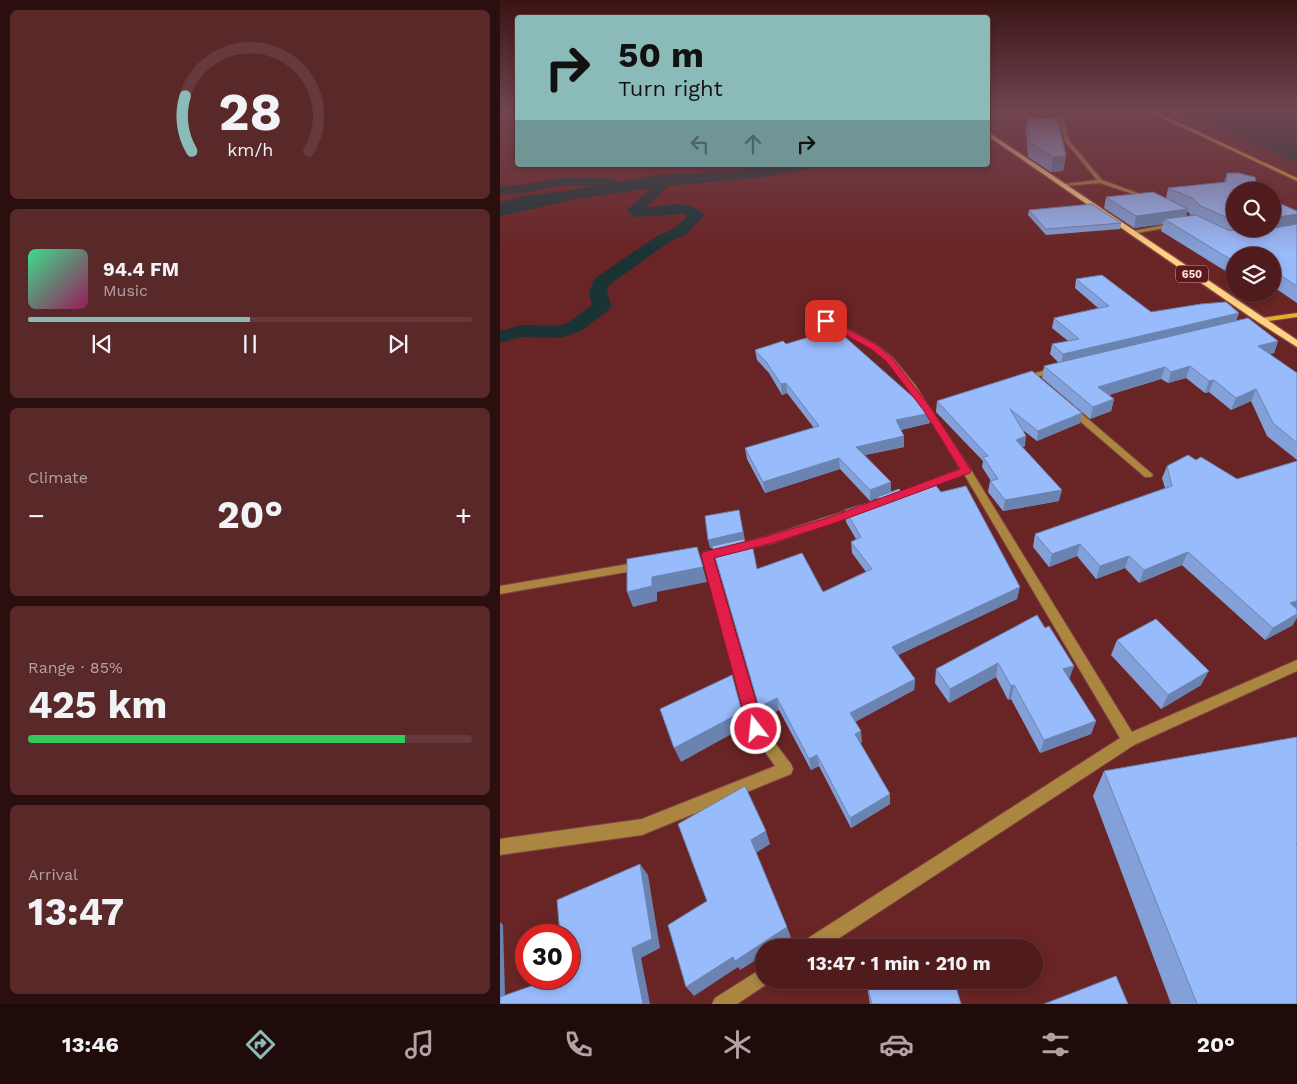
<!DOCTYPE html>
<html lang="en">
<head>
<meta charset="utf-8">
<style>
	:root { --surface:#4f1b1c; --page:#592829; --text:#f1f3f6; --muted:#b3a1a3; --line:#66393b; --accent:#8bbbb9 }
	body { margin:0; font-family:"Work Sans",sans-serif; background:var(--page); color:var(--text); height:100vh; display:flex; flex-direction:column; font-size:19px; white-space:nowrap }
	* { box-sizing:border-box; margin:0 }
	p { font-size:16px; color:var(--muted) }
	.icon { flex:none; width:28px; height:28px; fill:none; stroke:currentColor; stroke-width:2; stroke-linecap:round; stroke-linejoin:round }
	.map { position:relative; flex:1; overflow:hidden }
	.panel { display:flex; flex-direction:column; gap:10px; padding:10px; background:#2b0f0f; width:500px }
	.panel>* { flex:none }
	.guide { position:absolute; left:15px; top:15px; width:475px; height:152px; border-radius:5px; box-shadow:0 2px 8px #0003,0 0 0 1px var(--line); background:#8bbbb9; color:#111; overflow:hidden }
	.buttons { position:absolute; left:726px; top:182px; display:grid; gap:10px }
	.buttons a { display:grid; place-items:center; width:55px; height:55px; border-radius:50%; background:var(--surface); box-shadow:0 2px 8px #0003,0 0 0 1px var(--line); font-size:25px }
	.speed { position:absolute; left:15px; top:924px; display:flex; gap:10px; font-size:25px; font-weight:700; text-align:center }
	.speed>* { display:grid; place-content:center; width:65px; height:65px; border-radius:50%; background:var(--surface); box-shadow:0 2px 8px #0003,0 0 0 1px var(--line); line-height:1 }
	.speed .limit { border:8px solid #d22; background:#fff; color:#111 }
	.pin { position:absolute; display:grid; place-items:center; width:42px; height:42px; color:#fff; margin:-21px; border-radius:10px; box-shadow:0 2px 8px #0006 }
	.me { position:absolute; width:55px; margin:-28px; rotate:344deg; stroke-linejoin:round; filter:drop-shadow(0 0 4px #0008) }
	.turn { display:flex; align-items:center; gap:18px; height:105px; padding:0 20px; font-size:22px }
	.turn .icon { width:65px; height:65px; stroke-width:2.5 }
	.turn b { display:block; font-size:35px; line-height:42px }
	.lanes { display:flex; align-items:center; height:48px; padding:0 20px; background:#0003; justify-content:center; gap:25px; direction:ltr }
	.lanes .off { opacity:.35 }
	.big { font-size:38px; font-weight:700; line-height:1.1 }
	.panel .widget { flex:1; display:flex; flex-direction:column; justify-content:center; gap:8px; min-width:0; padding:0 18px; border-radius:8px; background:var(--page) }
	.panel .dial { align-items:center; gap:0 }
	.dial svg { height:130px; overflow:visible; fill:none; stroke:var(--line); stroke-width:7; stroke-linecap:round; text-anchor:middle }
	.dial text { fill:var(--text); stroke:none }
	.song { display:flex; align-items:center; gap:15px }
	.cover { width:60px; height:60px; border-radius:8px; background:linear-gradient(135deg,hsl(150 70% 55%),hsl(330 70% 35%)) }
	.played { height:5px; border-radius:2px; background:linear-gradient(90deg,var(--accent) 50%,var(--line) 50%) }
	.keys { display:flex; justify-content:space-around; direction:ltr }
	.heat { display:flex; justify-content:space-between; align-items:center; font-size:28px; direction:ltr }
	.charge { height:8px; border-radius:4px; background:linear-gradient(90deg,#34c759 85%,var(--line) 0) }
	.trip { position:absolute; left:255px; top:939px; width:288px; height:50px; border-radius:25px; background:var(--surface); box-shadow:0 2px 8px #0003,0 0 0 1px var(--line); font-weight:700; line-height:50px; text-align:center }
	.tab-bar { display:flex; height:80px; justify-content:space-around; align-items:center; background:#200b0b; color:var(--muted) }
	.tab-bar .icon { width:35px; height:35px }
	.tab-bar .active { color:var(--accent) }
	.tab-bar b { font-size:22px; color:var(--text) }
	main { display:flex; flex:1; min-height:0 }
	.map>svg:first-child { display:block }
</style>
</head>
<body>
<main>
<section class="panel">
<div class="widget dial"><svg viewBox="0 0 100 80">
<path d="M14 69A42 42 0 1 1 86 69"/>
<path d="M14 69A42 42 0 0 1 10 35" stroke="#8bbbb9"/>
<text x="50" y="56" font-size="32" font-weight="700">28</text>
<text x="50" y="72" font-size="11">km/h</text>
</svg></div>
<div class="widget">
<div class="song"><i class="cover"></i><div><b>94.4 FM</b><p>Music</p></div></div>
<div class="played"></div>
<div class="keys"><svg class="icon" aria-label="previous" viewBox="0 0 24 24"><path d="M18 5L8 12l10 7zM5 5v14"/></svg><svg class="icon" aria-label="pause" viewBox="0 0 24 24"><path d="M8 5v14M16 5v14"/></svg><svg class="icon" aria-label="next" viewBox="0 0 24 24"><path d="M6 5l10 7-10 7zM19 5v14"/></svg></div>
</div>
<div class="widget"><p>Climate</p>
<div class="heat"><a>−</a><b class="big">20°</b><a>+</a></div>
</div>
<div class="widget"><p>Range · 85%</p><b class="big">425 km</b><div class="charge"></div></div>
<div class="widget"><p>Arrival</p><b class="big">13:47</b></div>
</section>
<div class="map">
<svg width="797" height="1004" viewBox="0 0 797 1004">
	<rect width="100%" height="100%" fill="#692425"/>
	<g fill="#1a3436">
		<polygon points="682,112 797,112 797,163"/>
		<polygon points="272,165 325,165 258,178 166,186 76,199 0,216 0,203 22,196 71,190 157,175 231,171"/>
	</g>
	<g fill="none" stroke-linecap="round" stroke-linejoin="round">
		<g fill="#1a3436" fill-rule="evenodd">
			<polygon points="60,178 111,178 118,182 111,186 60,186 22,193 0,194 0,186 22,185"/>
			<path d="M160,184L167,188L145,208C163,206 191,198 204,215L187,234L169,242L109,285L107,293L112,307L81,331L66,336L59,338L22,337L0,343V331L21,325L57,326L67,323L92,305L89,293L94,279L157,236L175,228L187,216L183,214L137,217L132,216L127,210L155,185Z"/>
		</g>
		<defs>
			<g id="lane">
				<polygon points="561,114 563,115 569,141 602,180 651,198 651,200 600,183 563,186 565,184 597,180 565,141 559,115"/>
				<polygon points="675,223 677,224 677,226 631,234 628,232"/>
			</g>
			<g id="street">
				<path d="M323,319H329L377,345L392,357L415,385L471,470L632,732L797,660V671L634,745L324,948H300L302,942L620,738L464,474L422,490L417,487L419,485L460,469C439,435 414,388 386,360C369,344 344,334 323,323Z"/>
				<polygon points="553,368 559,368 560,370 524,381 520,379 521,377"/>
				<polygon points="571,406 574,407 651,473 653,475 651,477 645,477 568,411 567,409"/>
				<polygon points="357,507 361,509 362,511 361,513 273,543 232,553 228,552 227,549 228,546 268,536"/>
				<polygon points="207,551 211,552 212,555 262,726 291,764 293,769 291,774 142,835 0,855 0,839 142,819 275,766 249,729 202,555 203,552"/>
				<polygon points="140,562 144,563 146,566 144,569 0,594 0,586"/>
				<polygon points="264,967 264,980 271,980 270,982 237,1004 212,1004 215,998"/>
			</g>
			<g id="secondary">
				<polygon points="656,112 797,178 797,181 650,112"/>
				<polygon points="797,313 797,317 761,322 757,320 761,318"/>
			</g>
			<polygon id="primary" points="488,132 797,340 797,347 755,320 488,136"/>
		</defs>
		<use href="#lane" stroke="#804243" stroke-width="2"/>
		<use href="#street" stroke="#804243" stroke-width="2"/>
		<use href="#secondary" stroke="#804243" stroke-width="2"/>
		<use href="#primary" stroke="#804243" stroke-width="3"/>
		<use href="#lane" fill="#aa8640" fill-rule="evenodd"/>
		<use href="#street" fill="#aa8640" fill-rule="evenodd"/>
		<use href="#secondary" fill="#e7ad2c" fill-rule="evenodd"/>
		<use href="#primary" fill="#ffd381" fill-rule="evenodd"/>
	</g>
	<g fill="#83a1d8" fill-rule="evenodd">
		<polygon points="527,118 566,156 563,171 551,172 528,157 526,132"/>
		<path d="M727,173L735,191V229H772L797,211V222L796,224H797V303L772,286V256H735V277L661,231L663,224L634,228L604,208L606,197L666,198L668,188L724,182ZM687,212H688L692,216L686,217Z"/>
		<polygon points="529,210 621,223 620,229 546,235 528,215"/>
		<polygon points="576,279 651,312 739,313 736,320 778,341 774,353 769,354 797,373 797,460 767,436 751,401 731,410 709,392 705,393 686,378 668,383 661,379 609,395 614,399 611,411 590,419 542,378 544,366 559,363 550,354 552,344 568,341 552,328 554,318 598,308 575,288"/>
		<polygon points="286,344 430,423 401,430 404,447 365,455 391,482 391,491 517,599 398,655 415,679 414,690 355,722 362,742 360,743 390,804 351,828 319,766 311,770 279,710 262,718 212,548 210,548 239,510 245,546 257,569 323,592 366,572 352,553 351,542 356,539 346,522 345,510 377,500 377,498 370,501 340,469 265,493 247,459 245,448 314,428 287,393 282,395 269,373 257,360 255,350"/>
		<polygon points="532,371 580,423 537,441 524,431 525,446 522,447 559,501 503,511 488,492 490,481 491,481 482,467 483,461 436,412 437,401"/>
		<polygon points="696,460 737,479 793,625 765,640 682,565 639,583 625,568 596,579 577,556 549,567 533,547 535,534 665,488 662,478 667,466"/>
		<polygon points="537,615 569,679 596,721 591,734 540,753 511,699 508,700 496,677 449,703 435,683 436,669"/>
		<polygon points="617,640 701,685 661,709 611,655"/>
		<polygon points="797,737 797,1004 671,1004 593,796 604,771"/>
		<polygon points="367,986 461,1004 370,1004"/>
	</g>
	<g fill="#6a83b0">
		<polygon points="566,156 563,171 551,172 553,157"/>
		<polygon points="688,209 685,221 664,219 663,224 634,228 636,216"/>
		<polygon points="797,214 797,222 795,227 747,236 749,229 772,229 772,218"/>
		<polygon points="739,313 736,322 561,364 563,354"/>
		<polygon points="778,341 774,353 753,358 758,346"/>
		<polygon points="690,366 686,378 668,383 671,372"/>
		<polygon points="665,367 661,379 595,399 598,387"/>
		<polygon points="714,380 709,392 705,393 709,381"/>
		<polygon points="286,383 287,393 282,395 281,384"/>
		<polygon points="756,389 751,401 731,410 736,398"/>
		<polygon points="614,399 611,411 590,419 593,407"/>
		<polygon points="431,413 430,423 396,431 396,420"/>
		<polygon points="582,413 580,423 537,441 538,431"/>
		<polygon points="404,436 404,447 356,457 356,447"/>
		<polygon points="526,436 525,446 514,450 516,440"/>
		<polygon points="339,458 340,469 265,493 263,482"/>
		<polygon points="391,482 391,493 377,497 377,498 370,501 370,490"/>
		<polygon points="562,490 559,501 503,511 505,500"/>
		<polygon points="239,510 245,540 210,548 208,540"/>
		<polygon points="580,544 577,556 549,567 552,554"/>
		<polygon points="197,547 207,582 157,592 157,601 133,607 127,592 152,577"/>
		<polygon points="688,552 682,565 639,583 644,570"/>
		<polygon points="629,556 625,568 596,579 600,566"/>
		<polygon points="520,587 517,599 392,658 392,647"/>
		<polygon points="797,601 797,610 790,603"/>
		<polygon points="797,614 797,618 793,625 765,640 773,628"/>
		<polygon points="498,663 496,677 449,703 450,689"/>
		<polygon points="574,666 569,680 563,669"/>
		<polygon points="709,671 701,685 661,709 668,695"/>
		<polygon points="232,675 246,726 181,762 174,748"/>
		<polygon points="415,679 414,690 351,724 350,713"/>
		<polygon points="514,685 511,699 508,700 511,686"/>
		<polygon points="277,698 279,710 262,718 259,707"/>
		<polygon points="596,721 591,734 540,753 544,740"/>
		<polygon points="361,731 362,742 356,745 355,734"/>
		<polygon points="317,755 319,766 311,770 309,759"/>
		<polygon points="390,794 390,804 351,828 350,818"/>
		<polygon points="266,831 270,844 256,853 251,840"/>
		<polygon points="140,864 148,875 160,948 141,958 150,1004 143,1004 132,948"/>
		<polygon points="0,922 3,925 5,995 10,998 0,1000"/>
		<polygon points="287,927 291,937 276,948 264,948 264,955 240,970 238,967 194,996 186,987 233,957"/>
	</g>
	<g fill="#98bbfb" stroke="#6a83b0">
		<polygon points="527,118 558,119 566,156 553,157 530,142"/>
		<polygon points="727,173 738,173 755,177 757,191 735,191 735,221 701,206 692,198 668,188 726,182"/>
		<polygon points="653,192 688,209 636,216 606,197"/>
		<polygon points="772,200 797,211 797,214 772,218"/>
		<polygon points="592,204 621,223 546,229 529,210"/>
		<polygon points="696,215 728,230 751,232 797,224 797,286 775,272 772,272 772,256 735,256 735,262 664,219"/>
		<polygon points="602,275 651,312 701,304 726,302 739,313 563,354 552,344 579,339 554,318 609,306 576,279"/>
		<polygon points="748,318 778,341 758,346 797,373 797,443 773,423 756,389 736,398 714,380 709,381 690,366 671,372 665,367 598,387 614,399 593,407 544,366"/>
		<polygon points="336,329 431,413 396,420 404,436 356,447 391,482 370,490 339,458 263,482 245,448 319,426 286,383 281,384 267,363 255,350 283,341 286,344"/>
		<polygon points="532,371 582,413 538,431 510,409 526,436 516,440 562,490 505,500 490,481 498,479 483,457 488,456 437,401"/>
		<polygon points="688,455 696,460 701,457 737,479 797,461 797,601 790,603 797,609 797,614 773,628 688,552 644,570 629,556 600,566 580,544 552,554 535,534 672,486 667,466"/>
		<polygon points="432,481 441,492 466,486 520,587 392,647 415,679 350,713 361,731 355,734 390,794 350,818 317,755 309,759 277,698 259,707 212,546 244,539 245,546 252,544 257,569 302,553 323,592 372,569 351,542 361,537 345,510 380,499 377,497 399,489 401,491"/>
		<polygon points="239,510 243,532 208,540 205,516"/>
		<polygon points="197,547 203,567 152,577 152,586 127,592 127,559"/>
		<polygon points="537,615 545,628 549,626 574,666 563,669 596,721 544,740 514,685 511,686 498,663 450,689 436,669"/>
		<polygon points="656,619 709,671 668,695 617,640"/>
		<polygon points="232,675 242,712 174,748 160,709"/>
		<polygon points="797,737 797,843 796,843 797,845 797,1004 697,1004 604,771"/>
		<polygon points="245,786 266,831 251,840 287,927 235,961 233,957 186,987 168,925 207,901 178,824"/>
		<polygon points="140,864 152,939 132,948 143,1004 0,1004 0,997 54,978 69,978 69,935 60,935 57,900"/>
		<polygon points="616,976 628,1004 544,1004"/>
		<polygon points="382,980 454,980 461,1004 372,1004 367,986"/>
	</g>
	<linearGradient id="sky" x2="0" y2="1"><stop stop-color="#3a1414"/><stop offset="0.44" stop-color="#704551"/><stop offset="1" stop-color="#704551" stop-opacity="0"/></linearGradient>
	<rect width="797" height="253" fill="url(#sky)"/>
	<polygon fill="#e11d48" stroke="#92132f" points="323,319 329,319 377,345 392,358 431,408 471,470 470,473 332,524 269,544 214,558 264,729 261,734 256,736 251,734 248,729 201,555 203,552 268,536 324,519 460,469 424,411 386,361 371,349 323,322"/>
	<g text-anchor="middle" stroke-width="5" stroke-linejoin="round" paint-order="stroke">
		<rect fill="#5d181b" stroke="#cca4a4" stroke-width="1" x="676" y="265.5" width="32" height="17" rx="4"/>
		<g font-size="11" font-weight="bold" fill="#fbe0de">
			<text x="692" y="278">650</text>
		</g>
	</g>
</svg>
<div class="buttons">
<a><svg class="icon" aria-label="search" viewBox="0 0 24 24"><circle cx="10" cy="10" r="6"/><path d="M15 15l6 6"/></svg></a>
<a><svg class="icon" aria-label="layers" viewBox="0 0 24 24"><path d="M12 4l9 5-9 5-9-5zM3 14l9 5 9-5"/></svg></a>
</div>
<div class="speed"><div class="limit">30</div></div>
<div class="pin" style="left:326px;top:321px;background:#d93025"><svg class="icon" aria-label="arrive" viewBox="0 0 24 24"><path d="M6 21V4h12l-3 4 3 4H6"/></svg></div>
<svg class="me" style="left:256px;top:729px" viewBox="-20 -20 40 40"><circle r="17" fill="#e11d48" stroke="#fff" stroke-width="3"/><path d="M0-11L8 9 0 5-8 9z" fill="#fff"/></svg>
<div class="trip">13:47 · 1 min · 210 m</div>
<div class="guide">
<div class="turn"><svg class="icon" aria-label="right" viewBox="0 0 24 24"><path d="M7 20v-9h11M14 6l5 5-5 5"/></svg><div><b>50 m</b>Turn right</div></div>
<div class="lanes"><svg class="icon off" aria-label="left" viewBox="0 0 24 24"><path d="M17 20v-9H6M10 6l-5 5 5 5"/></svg><svg class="icon off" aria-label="ahead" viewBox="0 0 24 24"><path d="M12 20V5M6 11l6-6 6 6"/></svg><svg class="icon" aria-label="right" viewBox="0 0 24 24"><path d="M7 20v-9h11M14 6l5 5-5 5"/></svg></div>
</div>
</div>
</main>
<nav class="tab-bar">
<b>13:46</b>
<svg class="icon active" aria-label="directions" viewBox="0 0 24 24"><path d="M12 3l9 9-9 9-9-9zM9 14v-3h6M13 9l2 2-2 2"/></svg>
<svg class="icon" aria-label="music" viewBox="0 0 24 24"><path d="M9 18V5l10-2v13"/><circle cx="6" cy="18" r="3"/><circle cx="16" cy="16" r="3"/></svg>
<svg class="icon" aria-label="phone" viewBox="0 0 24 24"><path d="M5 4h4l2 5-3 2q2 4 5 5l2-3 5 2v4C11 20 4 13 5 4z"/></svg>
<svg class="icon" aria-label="climate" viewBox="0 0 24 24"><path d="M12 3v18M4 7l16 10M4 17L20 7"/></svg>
<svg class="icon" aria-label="car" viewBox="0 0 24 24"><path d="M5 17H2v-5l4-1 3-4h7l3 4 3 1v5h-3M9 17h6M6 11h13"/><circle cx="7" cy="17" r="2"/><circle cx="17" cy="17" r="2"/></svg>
<svg class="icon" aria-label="filters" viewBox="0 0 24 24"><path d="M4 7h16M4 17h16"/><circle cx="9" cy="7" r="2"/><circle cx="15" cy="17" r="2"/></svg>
<b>20°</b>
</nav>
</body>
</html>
